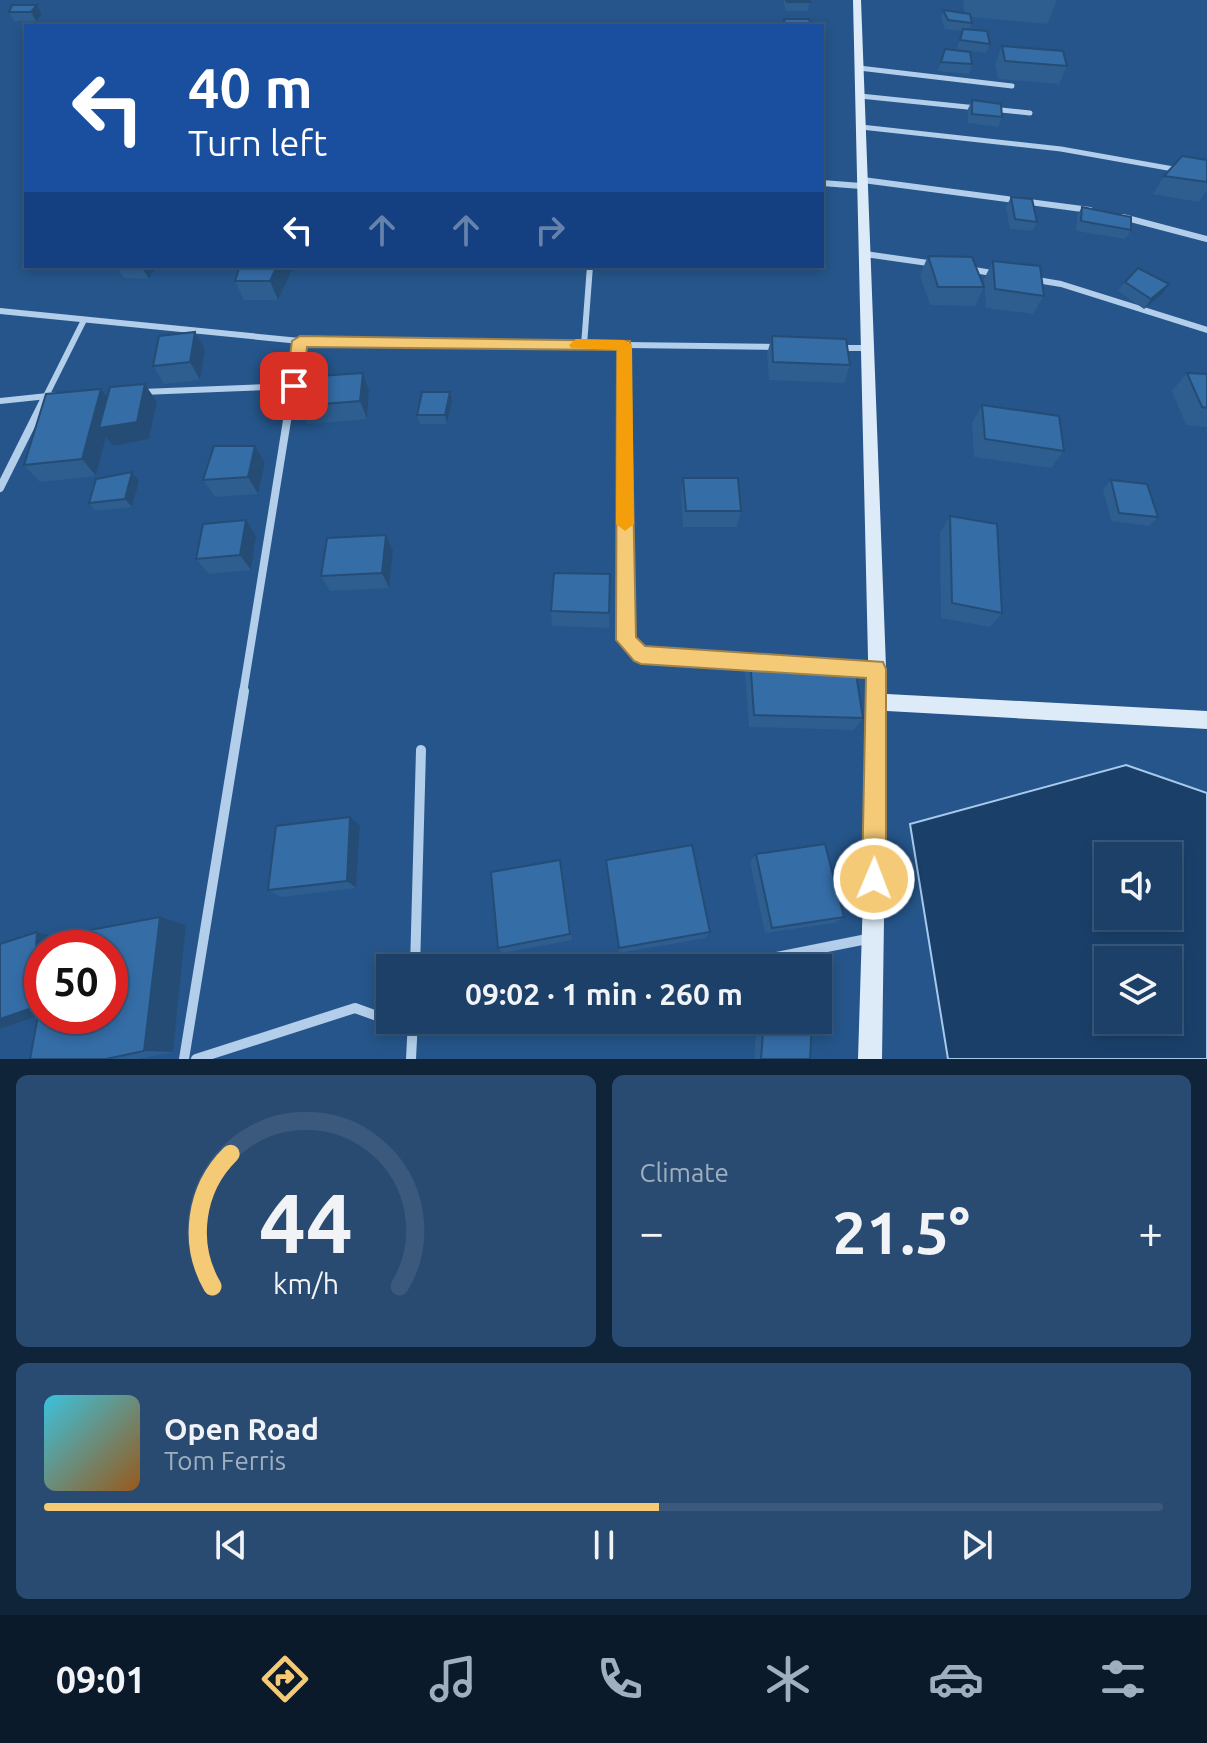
<!DOCTYPE html>
<html lang="en">
<head>
<meta charset="utf-8">
<style>
	:root { --surface:#1c4068; --page:#294b71; --text:#f1f3f6; --muted:#a0afc0; --line:#3a597c; --accent:#f4ca76 }
	body { margin:0; font-family:Ubuntu,sans-serif; background:var(--page); color:var(--text); height:100vh; display:flex; flex-direction:column; font-size:30px; white-space:nowrap }
	* { box-sizing:border-box; margin:0 }
	p { font-size:26px; color:var(--muted) }
	.icon { flex:none; width:44px; height:44px; fill:none; stroke:currentColor; stroke-width:2; stroke-linecap:round; stroke-linejoin:round }
	.map { position:relative; height:1059px; overflow:hidden }
	.details { display:flex; flex-direction:column; gap:16px; padding:16px; background:#0f2339; flex:1 }
	.details>* { flex:none }
	.hud { position:absolute; left:24px; top:24px; width:800px; height:244px; border-radius:0px; box-shadow:0 4px 12px #0003,0 0 0 2px var(--line); background:#1a4fa0; color:#fff; overflow:hidden }
	.tools { position:absolute; left:1094px; top:842px; display:grid; gap:16px }
	.tools a { display:grid; place-items:center; width:88px; height:88px; border-radius:0px; background:var(--surface); box-shadow:0 4px 12px #0003,0 0 0 2px var(--line); font-size:40px }
	.speed { position:absolute; left:24px; top:930px; display:flex; gap:16px; font-size:40px; font-weight:700; text-align:center }
	.speed>* { display:grid; place-content:center; width:104px; height:104px; border-radius:50%; background:var(--surface); box-shadow:0 4px 12px #0003,0 0 0 2px var(--line); line-height:1 }
	.speed .limit { border:12px solid #d22; background:#fff; color:#111 }
	.pin { position:absolute; display:grid; place-items:center; width:68px; height:68px; color:#fff; margin:-34px; border-radius:16px; box-shadow:0 4px 12px #0006 }
	.me { position:absolute; width:88px; margin:-44px; rotate:1deg; stroke-linejoin:round; filter:drop-shadow(0 0 6px #0008) }
	.turn { display:flex; align-items:center; gap:28px; height:168px; padding:0 32px; font-size:36px }
	.turn .icon { width:104px; height:104px; stroke-width:2.5 }
	.turn b { display:block; font-size:56px; line-height:68px }
	.lanes { display:flex; align-items:center; height:76px; padding:0 32px; background:#0003; justify-content:center; gap:40px; direction:ltr }
	.lanes .off { opacity:.35 }
	.big { font-size:60px; font-weight:600; line-height:1.1 }
	.details .card { flex:1; display:flex; flex-direction:column; justify-content:center; gap:12px; min-width:0; padding:0 28px; border-radius:12px; background:var(--page) }
	.details .dial { align-items:center; gap:0 }
	.dial svg { height:208px; overflow:visible; fill:none; stroke:var(--line); stroke-width:7; stroke-linecap:round; text-anchor:middle }
	.dial text { fill:var(--text); stroke:none }
	.song { display:flex; align-items:center; gap:24px }
	.cover { width:96px; height:96px; border-radius:12px; background:linear-gradient(135deg,hsl(190 70% 55%),hsl(30 70% 35%)) }
	.played { height:8px; border-radius:4px; background:linear-gradient(90deg,var(--accent) 55%,var(--line) 55%) }
	.keys { display:flex; justify-content:space-around; direction:ltr }
	.heat { display:flex; justify-content:space-between; align-items:center; font-size:44px; direction:ltr }
	.details .tiles { flex:1; display:grid; gap:16px; grid-template-columns:1fr 1fr }
	.card:last-child { grid-column:span 2 }
	.trip { position:absolute; left:376px; top:954px; width:456px; height:80px; border-radius:0px; background:var(--surface); box-shadow:0 4px 12px #0003,0 0 0 2px var(--line); font-weight:600; line-height:80px; text-align:center }
	.tabs { display:flex; height:128px; justify-content:space-around; align-items:center; background:#0b1a2a; color:var(--muted) }
	.tabs .icon { width:56px; height:56px }
	.tabs .on { color:var(--accent) }
	.tabs b { font-size:36px; color:var(--text) }
	.map>svg:first-child { display:block }
</style>
</head>
<body>
<div class="map">
<svg width="1207" height="1059" viewBox="0 0 1207 1059">
	<rect width="100%" height="100%" fill="#25558a"/>
	<path fill="#1a406a" stroke="#a7c9eb" stroke-width="2" fill-rule="evenodd" d="M1126,765L1207,793V1059H948L910,824ZM1108,856H1168V916H1108ZM1108,960H1168V1020H1108Z"/>
	<g fill="none" stroke-linecap="round" stroke-linejoin="round">
		<g stroke="#b2ceea" stroke-width="5">
			<polyline points="859,68 1012,86"/>
			<polyline points="860,96 977,108"/>
			<polyline points="991,109 1030,113"/>
			<polyline points="861,127 1061,149 1179,170"/>
		</g>
		<g stroke="#b2ceea" stroke-width="6">
			<polyline points="863,180 1090,210"/>
			<polyline points="822,183 861,186"/>
			<polyline points="1123,217 1207,239"/>
			<polyline points="865,254 935,264"/>
			<polyline points="968,269 998,274"/>
			<polyline points="1031,279 1061,284 1207,330"/>
			<polyline points="0,311 300,341 779,347"/>
			<polyline points="584,345 590,266"/>
			<polyline points="624,345 624,404"/>
			<polyline points="837,348 868,348"/>
			<polyline points="142,392 294,386"/>
			<polyline points="0,401 57,395"/>
			<polyline points="42,404 84,320"/>
			<polyline points="290,404 300,341"/>
		</g>
		<g stroke="#b2ceea" stroke-width="8">
			<polyline points="624,402 626,640 641,655 760,662"/>
			<polyline points="0,488 43,402"/>
			<polyline points="845,667 876,669"/>
			<polyline points="243,693 290,402"/>
		</g>
		<g stroke="#b2ceea" stroke-width="10">
			<polyline points="415,968 421,750"/>
			<polyline points="721,968 872,938"/>
			<polyline points="184,1059 244,691"/>
			<polyline points="196,1059 355,1008 413,1029 459,1020"/>
			<polyline points="411,1059 413,1020"/>
		</g>
		<polygon fill="#ddeaf8" fill-rule="evenodd" points="853,0 861,0 887,694 1207,711 1207,729 887,711 882,1059 858,1059 869,702"/>
	</g>
	<g fill="#2e5e90">
		<polygon points="783,0 809,0 808,11 786,11"/>
		<polygon points="963,0 1057,0 1047,24 971,17 972,23 969,30 990,44 986,53 957,49 962,31 945,29 941,19 943,10 964,13"/>
		<polygon points="37,5 42,14 36,21 14,21 9,12"/>
		<polygon points="1002,46 1067,66 1059,84 998,79 995,64"/>
		<polygon points="945,49 972,64 969,74 938,71"/>
		<polygon points="972,100 1002,117 998,127 968,123 968,109"/>
		<polygon points="1207,160 1207,190 1199,202 1153,194 1164,176"/>
		<polygon points="1011,197 1037,222 1032,231 1010,229 1006,207"/>
		<polygon points="1082,207 1131,230 1125,239 1076,231 1077,216"/>
		<polygon points="928,256 984,287 975,306 930,305 920,275"/>
		<polygon points="993,261 1044,296 1033,314 986,308 984,279"/>
		<polygon points="116,266 156,266 149,279 124,278"/>
		<polygon points="240,266 294,266 278,300 244,300 235,281"/>
		<polygon points="504,266 524,266 523,268"/>
		<polygon points="1125,282 1162,294 1144,309 1118,291"/>
		<polygon points="195,332 205,350 200,380 164,384 153,366"/>
		<polygon points="772,336 850,365 844,383 769,380 767,354"/>
		<polygon points="1187,373 1207,374 1207,427 1186,425 1172,391"/>
		<polygon points="369,391 367,419 307,424 299,406"/>
		<polygon points="107,397 157,402 149,439 113,446 106,437 96,476 40,482 24,465"/>
		<polygon points="452,401 447,424 420,424 417,415"/>
		<polygon points="982,405 1064,451 1051,468 974,457 972,423"/>
		<polygon points="255,446 265,463 258,494 215,497 203,480"/>
		<polygon points="132,472 139,481 132,507 96,511 89,503"/>
		<polygon points="683,478 741,511 737,527 683,527 681,495"/>
		<polygon points="1111,480 1158,517 1149,526 1111,521 1103,489"/>
		<polygon points="950,516 1002,613 990,627 941,618 940,532"/>
		<polygon points="386,535 393,551 389,588 330,591 321,576"/>
		<polygon points="256,536 251,570 209,574 196,559"/>
		<polygon points="610,574 609,628 552,626 551,611"/>
		<polygon points="750,658 863,718 854,730 749,727 745,672"/>
		<polygon points="360,826 356,888 281,897 268,890"/>
		<polygon points="756,854 844,917 834,923 765,933 750,862"/>
		<polygon points="606,860 710,932 706,938 619,953 606,868"/>
		<polygon points="562,867 572,940 502,953 498,948"/>
		<polygon points="160,917 186,925 173,1052 138,1059 30,1059 38,1017 0,1029 37,932 56,936"/>
		<polygon points="757,1020 812,1020 810,1059 754,1059"/>
	</g>
	<g fill="#254c75">
		<polygon points="37,5 42,14 36,21 31,12"/>
		<polygon points="141,266 156,266 149,279"/>
		<polygon points="277,266 294,266 278,300 270,281"/>
		<polygon points="1169,284 1162,294 1144,309 1151,299"/>
		<polygon points="195,332 205,350 200,380 190,362"/>
		<polygon points="363,373 369,391 367,419 360,401"/>
		<polygon points="145,384 157,402 149,439 113,446 106,437 96,476 82,459 101,389 114,406"/>
		<polygon points="450,392 452,401 447,424 445,415"/>
		<polygon points="255,446 265,463 258,494 248,477"/>
		<polygon points="132,472 139,481 132,507 125,499"/>
		<polygon points="246,520 256,536 251,570 240,555"/>
		<polygon points="386,535 393,551 389,588 382,573"/>
		<polygon points="350,817 360,826 356,888 347,881"/>
		<polygon points="160,917 186,925 173,1052 144,1051"/>
		<polygon points="37,932 59,937 59,948 42,948 42,1015 0,1029 0,1019"/>
	</g>
	<g fill="#356da7" stroke="#254c75" stroke-width="2">
		<polygon points="786,0 809,0 810,2 787,2"/>
		<polygon points="12,5 37,5 31,12 9,12"/>
		<polygon points="943,10 970,14 972,23 948,20"/>
		<polygon points="784,19 809,19 811,26 786,26"/>
		<polygon points="963,29 987,31 990,44 960,40"/>
		<polygon points="1002,46 1063,51 1067,66 1005,61"/>
		<polygon points="945,49 970,52 972,64 941,62"/>
		<polygon points="972,100 1001,104 1002,117 972,114"/>
		<polygon points="1182,156 1207,160 1207,182 1164,176"/>
		<polygon points="1011,197 1032,199 1037,222 1015,219"/>
		<polygon points="1082,207 1131,217 1131,230 1081,221"/>
		<polygon points="928,256 972,257 984,287 938,287"/>
		<polygon points="993,261 1040,266 1044,296 995,289"/>
		<polygon points="240,266 277,266 270,281 235,281"/>
		<polygon points="1138,268 1169,284 1151,299 1125,282"/>
		<polygon points="195,332 190,362 153,366 159,336"/>
		<polygon points="772,336 846,339 850,365 773,362"/>
		<polygon points="363,373 360,401 299,406 303,377"/>
		<polygon points="1187,373 1207,374 1207,408 1202,407"/>
		<polygon points="145,384 137,422 99,428 110,387"/>
		<polygon points="101,389 82,459 24,465 46,394"/>
		<polygon points="422,392 450,392 445,415 417,415"/>
		<polygon points="982,405 1059,416 1064,451 985,439"/>
		<polygon points="214,446 255,446 248,477 203,480"/>
		<polygon points="132,472 125,499 89,503 96,479"/>
		<polygon points="683,478 738,478 741,511 686,511"/>
		<polygon points="1111,480 1147,484 1158,517 1119,513"/>
		<polygon points="950,516 997,524 1002,613 952,603"/>
		<polygon points="246,520 240,555 196,559 203,524"/>
		<polygon points="386,535 382,573 321,576 327,538"/>
		<polygon points="554,573 610,574 609,613 551,611"/>
		<polygon points="750,658 854,661 863,718 754,715"/>
		<polygon points="350,817 347,881 268,890 276,826"/>
		<polygon points="825,844 844,917 772,928 756,854"/>
		<polygon points="692,845 710,932 619,948 606,860"/>
		<polygon points="560,860 570,934 498,948 491,872"/>
		<polygon points="160,917 144,1051 106,1059 30,1059 42,994 42,1016 110,1016 110,948 51,948 53,937"/>
		<polygon points="37,932 32,1008 0,1019 0,944"/>
		<polygon points="764,1020 812,1020 810,1059 761,1059"/>
	</g>
	<polygon fill="#f4ca76" stroke="#9f834d" stroke-width="2" points="300,336 630,341 636,637 645,646 883,662 886,669 886,879 882,887 874,891 866,887 862,879 866,678 641,664 634,661 616,640 617,350 307,347 302,386 294,392 286,386 292,341"/>
	<polygon fill="#f59e0b" points="576,339 624,340 632,345 634,524 625,531 616,524 617,350 571,348 569,345"/>
</svg>
<div class="tools">
<a><svg class="icon" aria-label="sound" viewBox="0 0 24 24"><path d="M4 9h4l5-4v14l-5-4H4zM17 9q2 3 0 6"/></svg></a>
<a><svg class="icon" aria-label="layers" viewBox="0 0 24 24"><path d="M12 4l9 5-9 5-9-5zM3 14l9 5 9-5"/></svg></a>
</div>
<div class="speed"><div class="limit">50</div></div>
<div class="pin" style="left:294px;top:386px;background:#d93025"><svg class="icon" aria-label="arrive" viewBox="0 0 24 24"><path d="M6 21V4h12l-3 4 3 4H6"/></svg></div>
<svg class="me" style="left:874px;top:879px" viewBox="-20 -20 40 40"><circle r="17" fill="#f4ca76" stroke="#fff" stroke-width="3"/><path d="M0-11L8 9 0 5-8 9z" fill="#fff"/></svg>
<div class="trip">09:02 · 1 min · 260 m</div>
<div class="hud">
<div class="turn"><svg class="icon" aria-label="left" viewBox="0 0 24 24"><path d="M17 20v-9H6M10 6l-5 5 5 5"/></svg><div><b>40 m</b>Turn left</div></div>
<div class="lanes"><svg class="icon" aria-label="left" viewBox="0 0 24 24"><path d="M17 20v-9H6M10 6l-5 5 5 5"/></svg><svg class="icon off" aria-label="ahead" viewBox="0 0 24 24"><path d="M12 20V5M6 11l6-6 6 6"/></svg><svg class="icon off" aria-label="ahead" viewBox="0 0 24 24"><path d="M12 20V5M6 11l6-6 6 6"/></svg><svg class="icon off" aria-label="right" viewBox="0 0 24 24"><path d="M7 20v-9h11M14 6l5 5-5 5"/></svg></div>
</div>
</div>
<section class="details">
<div class="tiles">
<div class="card dial"><svg viewBox="0 0 100 80">
<path d="M14 69A42 42 0 1 1 86 69"/>
<path d="M14 69A42 42 0 0 1 21 18" stroke="#f4ca76"/>
<text x="50" y="56" font-size="32" font-weight="700">44</text>
<text x="50" y="72" font-size="11">km/h</text>
</svg></div>
<div class="card"><p>Climate</p>
<div class="heat"><a>−</a><b class="big">21.5°</b><a>+</a></div>
</div>
<div class="card">
<div class="song"><i class="cover"></i><div><b>Open Road</b><p>Tom Ferris</p></div></div>
<div class="played"></div>
<div class="keys"><svg class="icon" aria-label="previous" viewBox="0 0 24 24"><path d="M18 5L8 12l10 7zM5 5v14"/></svg><svg class="icon" aria-label="pause" viewBox="0 0 24 24"><path d="M8 5v14M16 5v14"/></svg><svg class="icon" aria-label="next" viewBox="0 0 24 24"><path d="M6 5l10 7-10 7zM19 5v14"/></svg></div>
</div>
</div>
</section>
<nav class="tabs">
<b>09:01</b>
<svg class="icon on" aria-label="directions" viewBox="0 0 24 24"><path d="M12 3l9 9-9 9-9-9zM9 14v-3h6M13 9l2 2-2 2"/></svg>
<svg class="icon" aria-label="music" viewBox="0 0 24 24"><path d="M9 18V5l10-2v13"/><circle cx="6" cy="18" r="3"/><circle cx="16" cy="16" r="3"/></svg>
<svg class="icon" aria-label="phone" viewBox="0 0 24 24"><path d="M5 4h4l2 5-3 2q2 4 5 5l2-3 5 2v4C11 20 4 13 5 4z"/></svg>
<svg class="icon" aria-label="climate" viewBox="0 0 24 24"><path d="M12 3v18M4 7l16 10M4 17L20 7"/></svg>
<svg class="icon" aria-label="car" viewBox="0 0 24 24"><path d="M5 17H2v-5l4-1 3-4h7l3 4 3 1v5h-3M9 17h6M6 11h13"/><circle cx="7" cy="17" r="2"/><circle cx="17" cy="17" r="2"/></svg>
<svg class="icon" aria-label="filters" viewBox="0 0 24 24"><path d="M4 7h16M4 17h16"/><circle cx="9" cy="7" r="2"/><circle cx="15" cy="17" r="2"/></svg>
</nav>
</body>
</html>
